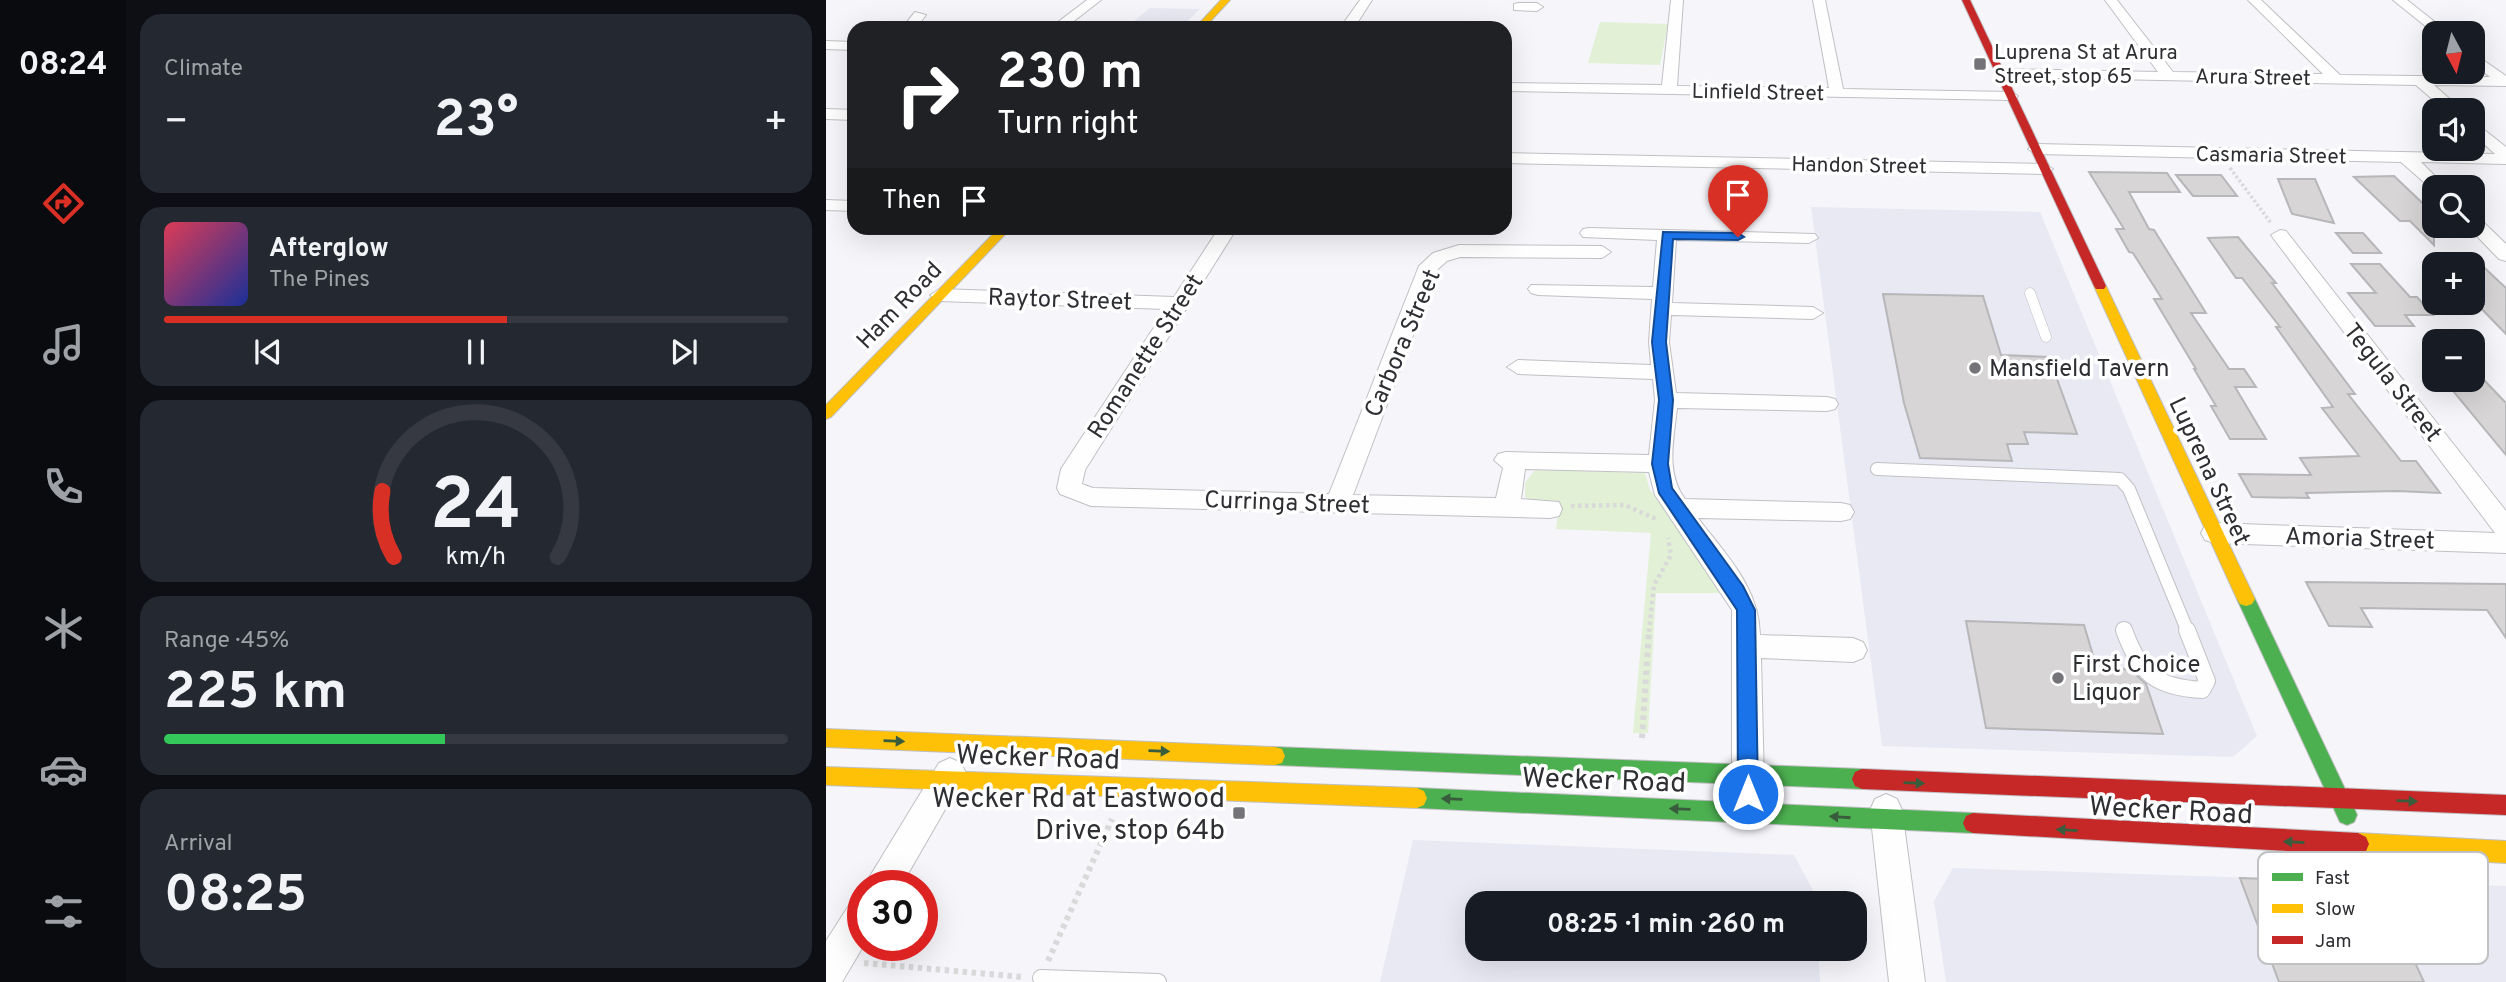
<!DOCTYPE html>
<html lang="en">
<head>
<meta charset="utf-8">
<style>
	:root { --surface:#171b24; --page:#242831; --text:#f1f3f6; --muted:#9ea1a6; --line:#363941; --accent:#d93025 }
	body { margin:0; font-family:Overpass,sans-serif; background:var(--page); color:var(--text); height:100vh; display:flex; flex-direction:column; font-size:26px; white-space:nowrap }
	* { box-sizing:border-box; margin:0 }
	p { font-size:23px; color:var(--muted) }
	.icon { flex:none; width:38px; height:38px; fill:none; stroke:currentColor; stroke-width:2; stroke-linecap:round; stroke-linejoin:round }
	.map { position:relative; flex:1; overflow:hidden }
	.sheet { display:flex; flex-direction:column; gap:14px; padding:14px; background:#0d0f14; width:700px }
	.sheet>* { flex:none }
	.hud { position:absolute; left:21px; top:21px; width:665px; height:214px; border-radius:21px; box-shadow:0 7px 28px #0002; background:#202124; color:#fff; overflow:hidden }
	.needle { width:46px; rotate:173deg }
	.fabs { position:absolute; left:1596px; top:21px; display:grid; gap:14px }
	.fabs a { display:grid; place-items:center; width:63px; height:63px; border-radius:14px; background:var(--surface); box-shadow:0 7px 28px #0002; font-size:35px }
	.speed { position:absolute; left:21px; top:870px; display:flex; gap:14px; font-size:35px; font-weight:700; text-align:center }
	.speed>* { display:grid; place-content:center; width:91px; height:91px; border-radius:50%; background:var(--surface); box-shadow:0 7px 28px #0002; line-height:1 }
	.speed .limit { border:10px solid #d22; background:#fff; color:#111 }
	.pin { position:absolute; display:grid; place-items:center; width:60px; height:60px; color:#fff; margin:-72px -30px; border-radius:50% 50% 50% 0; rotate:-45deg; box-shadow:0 0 7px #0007 }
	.pin .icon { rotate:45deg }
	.me { position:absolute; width:77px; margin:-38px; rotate:0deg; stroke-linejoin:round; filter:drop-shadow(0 0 5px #0008) }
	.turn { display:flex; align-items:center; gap:24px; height:147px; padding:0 35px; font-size:32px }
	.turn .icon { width:91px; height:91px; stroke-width:2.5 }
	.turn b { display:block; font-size:49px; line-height:60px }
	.then { display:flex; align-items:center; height:66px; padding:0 35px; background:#0003; gap:14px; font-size:26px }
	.big { font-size:52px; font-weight:700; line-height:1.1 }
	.sheet .tile { flex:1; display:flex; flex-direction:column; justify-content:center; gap:10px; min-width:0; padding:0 24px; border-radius:21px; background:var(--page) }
	.sheet .dial { align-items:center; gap:0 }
	.dial svg { height:182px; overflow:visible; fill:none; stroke:var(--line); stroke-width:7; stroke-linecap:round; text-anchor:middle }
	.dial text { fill:var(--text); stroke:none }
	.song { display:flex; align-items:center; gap:21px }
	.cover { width:84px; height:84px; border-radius:10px; background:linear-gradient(135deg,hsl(350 70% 55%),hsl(230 70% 35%)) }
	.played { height:7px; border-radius:4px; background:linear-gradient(90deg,var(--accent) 55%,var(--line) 55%) }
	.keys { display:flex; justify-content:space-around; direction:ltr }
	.heat { display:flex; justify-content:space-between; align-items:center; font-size:38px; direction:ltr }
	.charge { height:10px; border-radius:5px; background:linear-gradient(90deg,#34c759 45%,var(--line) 0) }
	.trip { position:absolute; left:639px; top:891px; width:402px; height:70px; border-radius:21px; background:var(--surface); box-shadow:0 7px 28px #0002; font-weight:700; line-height:70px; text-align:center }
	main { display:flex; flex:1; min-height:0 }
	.tab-bar { display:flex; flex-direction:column; width:126px; justify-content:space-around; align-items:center; background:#090b0e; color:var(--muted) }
	.tab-bar .icon { width:49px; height:49px }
	.tab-bar .on { color:var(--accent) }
	.tab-bar b { font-size:32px; color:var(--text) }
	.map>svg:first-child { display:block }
</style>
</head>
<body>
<main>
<nav class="tab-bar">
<b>08:24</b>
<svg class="icon on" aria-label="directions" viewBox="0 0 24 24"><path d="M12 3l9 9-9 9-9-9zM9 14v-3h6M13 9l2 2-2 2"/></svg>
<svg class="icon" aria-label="music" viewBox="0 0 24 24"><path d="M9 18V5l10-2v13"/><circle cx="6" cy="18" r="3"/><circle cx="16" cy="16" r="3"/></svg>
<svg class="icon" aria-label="phone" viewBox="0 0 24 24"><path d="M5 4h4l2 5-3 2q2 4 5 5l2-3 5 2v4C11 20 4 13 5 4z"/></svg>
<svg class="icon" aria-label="climate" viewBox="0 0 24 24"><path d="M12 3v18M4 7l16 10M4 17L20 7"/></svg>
<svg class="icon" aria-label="car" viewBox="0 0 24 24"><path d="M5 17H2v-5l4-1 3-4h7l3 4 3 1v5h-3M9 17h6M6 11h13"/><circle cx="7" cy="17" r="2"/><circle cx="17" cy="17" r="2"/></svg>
<svg class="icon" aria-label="filters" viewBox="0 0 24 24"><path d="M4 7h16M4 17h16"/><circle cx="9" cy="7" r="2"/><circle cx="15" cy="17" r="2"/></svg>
</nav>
<section class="sheet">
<div class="tile"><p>Climate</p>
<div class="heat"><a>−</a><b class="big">23°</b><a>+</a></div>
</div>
<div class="tile">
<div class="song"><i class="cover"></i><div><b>Afterglow</b><p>The Pines</p></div></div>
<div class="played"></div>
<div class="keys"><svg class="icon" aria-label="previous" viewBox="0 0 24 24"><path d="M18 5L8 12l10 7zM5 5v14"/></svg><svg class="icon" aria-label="pause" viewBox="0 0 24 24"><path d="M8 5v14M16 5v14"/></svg><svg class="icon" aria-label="next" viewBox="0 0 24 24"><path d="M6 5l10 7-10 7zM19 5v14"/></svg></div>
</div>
<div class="tile dial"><svg viewBox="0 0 100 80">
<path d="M14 69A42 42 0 1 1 86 69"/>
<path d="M14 69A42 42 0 0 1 9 40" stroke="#d93025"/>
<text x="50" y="56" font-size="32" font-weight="700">24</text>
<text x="50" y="72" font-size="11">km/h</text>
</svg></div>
<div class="tile"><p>Range · 45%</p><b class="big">225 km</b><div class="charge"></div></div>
<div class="tile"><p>Arrival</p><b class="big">08:25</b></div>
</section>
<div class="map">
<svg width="1680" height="982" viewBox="0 0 1680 982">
	<rect width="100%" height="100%" fill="#f5f5fa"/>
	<g fill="#e9e9f4">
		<polygon points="324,8 374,9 354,28 300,28"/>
		<polygon points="985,207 1214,212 1431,736 1407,757 1056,746"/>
		<polygon points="587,840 968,855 989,894 989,903 651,903 651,948 992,949 994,982 554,982"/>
		<polygon points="1127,868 1680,886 1680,982 1120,982 1108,901"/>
	</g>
	<g fill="#e2f0d5">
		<polygon points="774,22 842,24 834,65 762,63"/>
		<polygon points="709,470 819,473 824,490 898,593 830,593 822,733 807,733 825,533 730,529 734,501 706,500 699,497 699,483"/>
	</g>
	<g fill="#d7d5d6" stroke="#b7b6b8" stroke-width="2">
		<polygon points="1263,172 1341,173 1354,192 1303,192 1323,229 1328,230 1380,313 1365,313 1403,369 1418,369 1430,387 1409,387 1440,439 1404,439 1385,406 1390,406 1368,369 1370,369 1328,299 1336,299 1307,253 1303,252 1290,229 1298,229"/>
		<polygon points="1350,175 1395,175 1411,196 1367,196"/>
		<polygon points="1568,176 1608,214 1608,245 1584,221 1574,221 1528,177"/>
		<polygon points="1452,179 1489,179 1508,223 1466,214"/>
		<polygon points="1510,233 1537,233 1555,253 1527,253"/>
		<polygon points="1412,237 1450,283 1446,283 1529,394 1522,394 1575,461 1590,461 1614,493 1571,491 1480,493 1483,498 1426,497 1413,474 1485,475 1474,458 1533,456 1496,408 1507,407 1450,327 1454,327 1416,278 1410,278 1382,238"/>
		<polygon points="1647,257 1680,288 1680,334 1647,300"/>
		<polygon points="1525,264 1554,264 1584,297 1591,297 1607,315 1579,315 1588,326 1549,326 1522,293 1550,293"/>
		<polygon points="1057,294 1157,296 1175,355 1223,357 1251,434 1198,432 1202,444 1181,444 1186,461 1094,458 1078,403"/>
		<polygon points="1618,380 1658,380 1680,403 1680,455"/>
		<polygon points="1480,582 1680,584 1680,638 1661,610 1535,608 1546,627 1503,626"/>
		<polygon points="1140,621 1258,625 1269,662 1281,662 1308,673 1320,684 1337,734 1160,728"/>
		<polygon points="1414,878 1552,883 1598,982 1453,982"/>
	</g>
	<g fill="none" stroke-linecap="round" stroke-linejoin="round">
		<defs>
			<polyline id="lane-far2" points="1204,293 1220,337"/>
			<g id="lane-far1">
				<polyline points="1051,469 1294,479 1303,489 1362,632"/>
				<polyline points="1297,629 1298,632"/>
			</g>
			<g id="lane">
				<path d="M1298,630C1314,674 1329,687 1376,690L1381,681L1361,630"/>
				<polyline points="215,978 332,982"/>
			</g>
			<g id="street">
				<polygon points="261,0 275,0 239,28 224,28"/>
				<polygon points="534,0 546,0 528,28 514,28"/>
				<polygon points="845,0 857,0 851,86 1003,88 987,0 999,0 1017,89 1185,92 1192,96 1185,100 679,91 679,83 836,85"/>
				<polygon points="1279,0 1291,0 1347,72 1497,74 1422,0 1435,0 1514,75 1664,77 1647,64 1647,53 1680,76 1680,86 1608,85 1636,110 1619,110 1590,85 1174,77 1167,73 1174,69 1332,72"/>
				<polygon points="1567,0 1581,0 1623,33 1608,33"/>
				<polygon points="692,3 711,3 717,7 711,11 688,10 688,4"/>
				<polygon points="89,12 100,15 90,28 76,28"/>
				<polygon points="0,41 28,42 28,50 0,49"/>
				<polygon points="0,109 28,110 28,120 0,119"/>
				<polygon points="1647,121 1680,147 1680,164 1595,162 1620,187 1608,187 1608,191 1575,162 1210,154 1202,149 1210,144 1669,154 1647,134"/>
				<polygon points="679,153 1219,164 1227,169 1219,174 679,163"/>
				<polygon points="0,200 28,201 28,211 0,210"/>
				<polygon points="1647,217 1653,218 1680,244 1680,261 1673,259 1641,226 1647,226"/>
				<path d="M393,228H411L259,470L256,484L267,488L503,494L593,266L607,253L633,245L776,246L785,252L776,258L634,257L621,261L612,269L527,495L670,498L677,468L668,460L672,454L680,452L823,455L829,400L827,379L692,374L681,367L692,360L825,365L823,342L826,299L712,295L705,293L702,289L705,285L827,287L831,240L757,237L754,233L757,229L763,228L989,234L992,238L983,243L850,240L846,303L987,307L997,313L987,319L845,315L843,342L850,393L1001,397L1009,399L1012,404L1009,409L1001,411L851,408C848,438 839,473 859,499L1015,503L1024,505L1028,512L1024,519L1015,521L872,518C900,555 933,587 934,635L1027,638L1037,642L1041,650L1037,658L1027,662L935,658L938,784L933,795L922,799L911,795L906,784V610L829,495L823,472L699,469L695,499L733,502L736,509L733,516L724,518L265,506L234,494L231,488L235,469L340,309L114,301L104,295L114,289L348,297Z"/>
				<polygon points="1454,230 1460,231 1680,511 1680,553 1388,543 1379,540 1375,533 1379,526 1388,523 1669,533 1448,239 1445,235"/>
				<polygon points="124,758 135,763 140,773 75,886 38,886 113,763"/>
				<polygon points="1060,794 1071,799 1076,810 1099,982 1063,982 1044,810 1049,799"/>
				<polygon points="37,897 38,945 16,982 0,982 0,941 25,902"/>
			</g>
			<g id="fast">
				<polygon points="1420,592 1426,594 1429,599 1528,808 1531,815 1528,822 1521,825 1514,822 1411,599 1414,594"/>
				<polygon points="449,747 1036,769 1043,772 1046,779 1043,786 1036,789 449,765 442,763 439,756 442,749"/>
				<polygon points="591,788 1147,813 1154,816 1157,823 1154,830 1147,833 591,808 584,805 581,798 584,791"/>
			</g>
			<g id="slow">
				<polygon points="395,0 404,0 378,28 369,28"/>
				<polygon points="173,228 185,228 5,417 0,419 0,405"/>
				<polygon points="1274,282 1280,286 1429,599 1426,604 1420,606 1414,604 1411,599 1268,286"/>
				<polygon points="0,729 449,747 456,749 459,756 456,763 449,765 0,747"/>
				<polygon points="0,767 591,788 598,791 601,798 598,805 591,808 0,785"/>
				<polygon points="1532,833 1680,841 1680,863 1532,855 1524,851 1521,844 1524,837"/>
			</g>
			<g id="jam">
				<polygon points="1136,0 1144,0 1280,286 1278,289 1270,289 1268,286"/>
				<polygon points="1036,769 1680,795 1680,815 1036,789 1029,786 1026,779 1029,772"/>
				<polygon points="1147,813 1532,833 1540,837 1543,844 1540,851 1532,855 1147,833 1140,830 1137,823 1140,816"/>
			</g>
		</defs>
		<use href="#lane-far2" stroke="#c0c0c4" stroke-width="11"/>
		<use href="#lane-far1" stroke="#c0c0c4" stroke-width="14"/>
		<use href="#lane" stroke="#c0c0c4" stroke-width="18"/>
		<use href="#street" stroke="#c0c0c4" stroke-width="2"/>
		<use href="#fast" stroke="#c0c0c4" stroke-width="2"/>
		<use href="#slow" stroke="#c0c0c4" stroke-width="2"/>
		<use href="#jam" stroke="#c0c0c4" stroke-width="2"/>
		<polyline stroke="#d9d9da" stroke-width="3.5" stroke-dasharray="2.5 2.5" stroke-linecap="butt" points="1404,168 1445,223"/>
		<g stroke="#d9d9da" stroke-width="4.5" stroke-dasharray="3.5 3.5" stroke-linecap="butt">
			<polyline points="745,506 799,505 830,519"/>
			<polyline points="823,632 828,585 845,555 842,538"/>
		</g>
		<g stroke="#d9d9da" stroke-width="6" stroke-dasharray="4.5 4.5" stroke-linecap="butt">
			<polyline points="816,738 823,630"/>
			<polyline points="222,961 286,819"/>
			<polyline points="38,963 197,977"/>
		</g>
		<use href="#lane-far2" stroke="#fefefe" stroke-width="10"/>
		<use href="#lane-far1" stroke="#fefefe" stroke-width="12"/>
		<use href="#lane" stroke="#fefefe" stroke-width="16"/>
		<use href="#street" fill="#fefefe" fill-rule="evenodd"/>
		<use href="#fast" fill="#4caf50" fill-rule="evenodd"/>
		<use href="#slow" fill="#ffc107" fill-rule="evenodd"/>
		<use href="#jam" fill="#c62828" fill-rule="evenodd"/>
	</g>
	<defs><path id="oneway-solid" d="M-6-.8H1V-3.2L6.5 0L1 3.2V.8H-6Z" transform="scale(1.75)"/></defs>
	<g fill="#385c3c">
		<use href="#oneway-solid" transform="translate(68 741) rotate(2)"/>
		<use href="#oneway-solid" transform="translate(333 751) rotate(2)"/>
		<use href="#oneway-solid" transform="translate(1088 783) rotate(2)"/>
		<use href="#oneway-solid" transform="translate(626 799) rotate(-178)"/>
		<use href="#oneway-solid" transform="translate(1581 801) rotate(2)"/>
		<use href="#oneway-solid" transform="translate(854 809) rotate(-178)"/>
		<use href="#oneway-solid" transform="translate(1014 817) rotate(-176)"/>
		<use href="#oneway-solid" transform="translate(1241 830) rotate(-177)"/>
		<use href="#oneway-solid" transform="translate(1468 842) rotate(-177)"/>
	</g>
	<polygon fill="#1a73e8" stroke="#114b97" stroke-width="2" points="837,232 912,233 918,237 912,240 847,239 840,342 847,400 842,464 846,488 917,586 929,610 932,794 929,801 922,803 915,801 912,794 911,610 833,493 826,464 833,400 826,342"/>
	<g fill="#747478" stroke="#fff" stroke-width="2.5">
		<rect x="1147" y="57" width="14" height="14" rx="3.5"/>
		<circle cx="1149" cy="368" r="7"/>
		<circle cx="1232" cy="678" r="7"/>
		<rect x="406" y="806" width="14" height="14" rx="3.5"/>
	</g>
	<g text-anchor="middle" stroke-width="7" stroke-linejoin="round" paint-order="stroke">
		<g font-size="21" fill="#2e2f32" stroke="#fff" text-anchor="start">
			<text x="1168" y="59">Luprena St at Arura<tspan x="1168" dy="24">Street, stop 65</tspan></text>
		</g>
		<g font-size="21" fill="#2e2f32" stroke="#fff">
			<text transform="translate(1427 77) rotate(1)" y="7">Arura Street</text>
			<text transform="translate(932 92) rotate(1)" y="7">Linfield Street</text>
			<text transform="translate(1445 155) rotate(1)" y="7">Casmaria Street</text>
			<text transform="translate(1033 165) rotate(1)" y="7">Handon Street</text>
		</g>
		<g font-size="24" fill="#2e2f32" stroke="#fff">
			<text transform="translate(234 299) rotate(2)" y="8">Raytor Street</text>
			<text transform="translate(73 305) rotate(-46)" y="8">Ham Road</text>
			<text transform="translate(576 343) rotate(-67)" y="8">Carbora Street</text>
			<text transform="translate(319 356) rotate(-57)" y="8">Romanette Street</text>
			<text transform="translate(1567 382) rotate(52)" y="8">Tegula Street</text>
			<text transform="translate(1384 471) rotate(65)" y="8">Luprena Street</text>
			<text transform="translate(461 502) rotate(2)" y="8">Curringa Street</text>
			<text transform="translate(1534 538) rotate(2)" y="8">Amoria Street</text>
		</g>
		<g font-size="24" fill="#2e2f32" stroke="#fff" text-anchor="start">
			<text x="1163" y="376">Mansfield Tavern</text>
			<text x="1246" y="672">First Choice<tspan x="1246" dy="28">Liquor</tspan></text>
		</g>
		<g font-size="28" fill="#2e2f32" stroke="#fff">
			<text transform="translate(212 756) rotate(2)" y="10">Wecker Road</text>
			<text transform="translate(778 779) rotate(2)" y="10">Wecker Road</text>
			<text transform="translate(1345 809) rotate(3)" y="10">Wecker Road</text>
		</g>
		<g font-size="28" fill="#2e2f32" stroke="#fff" text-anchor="end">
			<text x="399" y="807">Wecker Rd at Eastwood<tspan x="399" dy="32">Drive, stop 64b</tspan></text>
		</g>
	</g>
	<rect x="1432" y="852" width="230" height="112" rx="10" fill="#fff" stroke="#c0c1c2" stroke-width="2"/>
	<rect x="1446" y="873" width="31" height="8" fill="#4caf50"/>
	<rect x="1446" y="904" width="31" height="9" fill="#ffc107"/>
	<rect x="1446" y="936" width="31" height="8" fill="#c62828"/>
	<g font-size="19" fill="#2e2f32">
		<text x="1489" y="884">Fast</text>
		<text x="1489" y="915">Slow</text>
		<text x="1489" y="947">Jam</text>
	</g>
</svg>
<div class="fabs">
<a><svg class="needle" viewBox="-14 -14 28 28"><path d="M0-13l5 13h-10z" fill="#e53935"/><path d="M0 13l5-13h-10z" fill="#9ea1a6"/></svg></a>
<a><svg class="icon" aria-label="sound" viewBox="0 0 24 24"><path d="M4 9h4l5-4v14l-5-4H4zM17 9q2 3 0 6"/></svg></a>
<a><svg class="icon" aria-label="search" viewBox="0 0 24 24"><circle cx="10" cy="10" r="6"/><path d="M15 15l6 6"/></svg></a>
<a>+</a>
<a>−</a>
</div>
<div class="speed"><div class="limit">30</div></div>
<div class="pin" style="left:912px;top:237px;background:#d93025"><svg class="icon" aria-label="arrive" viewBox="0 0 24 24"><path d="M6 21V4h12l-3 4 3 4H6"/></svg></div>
<svg class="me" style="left:922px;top:794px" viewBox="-20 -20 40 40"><circle r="17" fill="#1a73e8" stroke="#fff" stroke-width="3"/><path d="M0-11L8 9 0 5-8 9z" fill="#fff"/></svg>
<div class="trip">08:25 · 1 min · 260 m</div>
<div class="hud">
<div class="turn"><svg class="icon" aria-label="right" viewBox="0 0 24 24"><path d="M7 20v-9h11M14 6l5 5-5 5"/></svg><div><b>230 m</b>Turn right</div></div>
<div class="then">Then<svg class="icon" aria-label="arrive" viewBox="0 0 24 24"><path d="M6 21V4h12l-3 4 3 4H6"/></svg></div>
</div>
</div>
</main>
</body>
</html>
